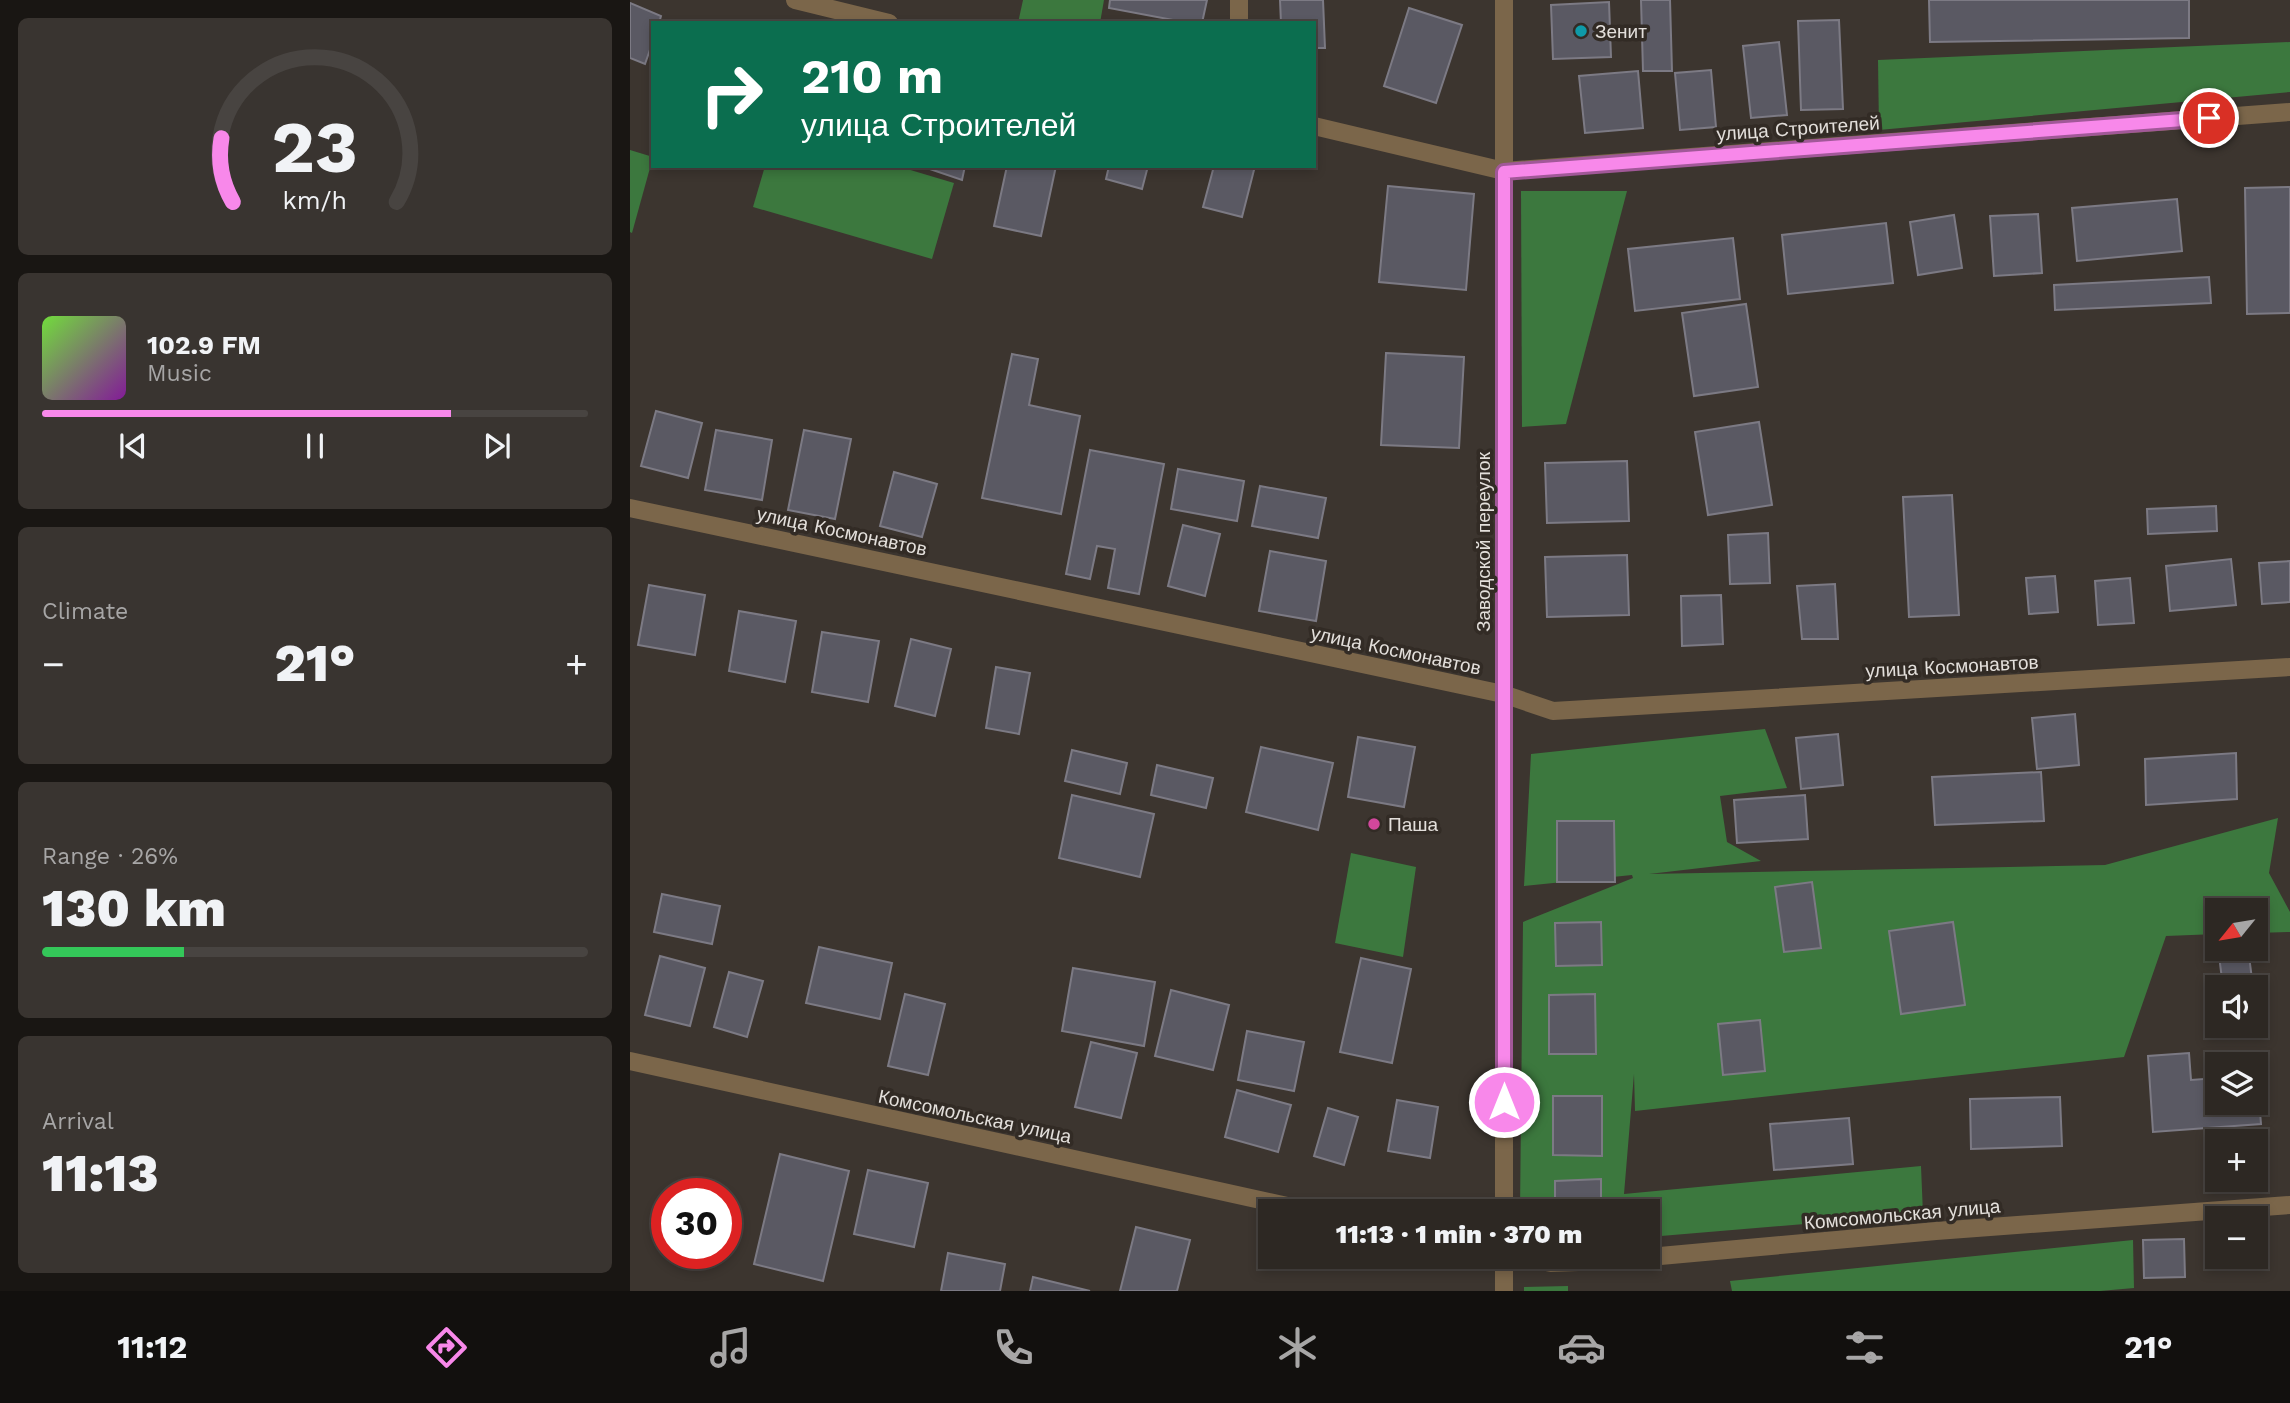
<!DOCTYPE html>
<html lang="en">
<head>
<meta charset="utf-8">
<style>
	:root { --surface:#2d2823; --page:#393430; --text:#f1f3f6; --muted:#a7a6a6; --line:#484441; --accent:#f888ea }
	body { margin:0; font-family:"Work Sans",sans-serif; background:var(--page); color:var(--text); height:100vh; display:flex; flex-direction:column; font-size:26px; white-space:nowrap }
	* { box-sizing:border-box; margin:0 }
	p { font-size:23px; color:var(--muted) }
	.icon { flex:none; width:38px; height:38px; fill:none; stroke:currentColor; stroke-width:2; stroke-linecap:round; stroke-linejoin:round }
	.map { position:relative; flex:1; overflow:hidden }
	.drawer { display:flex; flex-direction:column; gap:18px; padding:18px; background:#191613; width:630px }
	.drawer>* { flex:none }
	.banner { position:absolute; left:21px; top:21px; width:665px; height:147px; border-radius:0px; box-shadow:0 4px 10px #0003,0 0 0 2px var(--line); background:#0b6e4f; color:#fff; overflow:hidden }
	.needle { width:46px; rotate:240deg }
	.fabs { position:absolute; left:1575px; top:898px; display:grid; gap:14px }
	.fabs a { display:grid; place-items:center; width:63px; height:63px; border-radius:0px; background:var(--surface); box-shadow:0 4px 10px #0003,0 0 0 2px var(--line); font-size:35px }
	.speed { position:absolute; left:21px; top:1178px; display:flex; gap:14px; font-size:35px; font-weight:700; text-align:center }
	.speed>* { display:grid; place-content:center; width:91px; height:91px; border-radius:50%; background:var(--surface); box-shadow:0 4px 10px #0003,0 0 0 2px var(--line); line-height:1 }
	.speed .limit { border:10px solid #d22; background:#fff; color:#111 }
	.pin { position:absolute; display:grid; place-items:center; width:60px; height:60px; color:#fff; margin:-30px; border:4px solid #fff; border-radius:50%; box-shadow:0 2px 7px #0007 }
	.me { position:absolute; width:77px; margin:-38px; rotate:0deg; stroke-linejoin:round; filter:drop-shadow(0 0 5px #0008) }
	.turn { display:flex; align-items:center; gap:24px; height:147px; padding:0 35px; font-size:32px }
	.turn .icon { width:91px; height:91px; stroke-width:2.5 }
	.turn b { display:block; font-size:49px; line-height:60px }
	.big { font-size:52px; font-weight:800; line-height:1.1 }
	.drawer .card { flex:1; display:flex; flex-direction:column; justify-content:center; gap:10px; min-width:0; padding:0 24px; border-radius:10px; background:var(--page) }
	.drawer .dial { align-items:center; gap:0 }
	.dial svg { height:182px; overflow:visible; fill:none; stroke:var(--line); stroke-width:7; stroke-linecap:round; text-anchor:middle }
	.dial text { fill:var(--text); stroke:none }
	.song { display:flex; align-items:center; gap:21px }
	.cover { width:84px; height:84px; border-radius:10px; background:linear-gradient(135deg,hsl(100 70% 55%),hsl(290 70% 35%)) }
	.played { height:7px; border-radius:4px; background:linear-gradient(90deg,var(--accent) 75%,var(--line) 75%) }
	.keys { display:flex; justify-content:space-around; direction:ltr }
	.heat { display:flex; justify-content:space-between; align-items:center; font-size:38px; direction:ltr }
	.charge { height:10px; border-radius:5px; background:linear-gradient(90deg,#34c759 26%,var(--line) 0) }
	.trip { position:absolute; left:628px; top:1199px; width:402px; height:70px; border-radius:0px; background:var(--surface); box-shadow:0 4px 10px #0003,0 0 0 2px var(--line); font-weight:800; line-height:70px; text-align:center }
	.menu { display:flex; height:112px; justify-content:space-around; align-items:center; background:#12100e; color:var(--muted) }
	.menu .icon { width:49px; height:49px }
	.menu .current { color:var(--accent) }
	.menu b { font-size:32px; color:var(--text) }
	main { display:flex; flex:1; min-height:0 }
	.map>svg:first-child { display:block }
</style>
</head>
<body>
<main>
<section class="drawer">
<div class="card dial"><svg viewBox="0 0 100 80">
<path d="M14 69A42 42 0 1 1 86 69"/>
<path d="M14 69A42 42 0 0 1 9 41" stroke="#f888ea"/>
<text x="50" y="56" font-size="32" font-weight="700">23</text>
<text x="50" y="72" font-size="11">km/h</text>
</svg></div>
<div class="card">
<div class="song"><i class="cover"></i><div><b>102.9 FM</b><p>Music</p></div></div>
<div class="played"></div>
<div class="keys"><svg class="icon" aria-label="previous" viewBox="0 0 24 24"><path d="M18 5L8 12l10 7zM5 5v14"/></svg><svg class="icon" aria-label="pause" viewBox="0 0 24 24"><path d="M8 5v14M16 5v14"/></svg><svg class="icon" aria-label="next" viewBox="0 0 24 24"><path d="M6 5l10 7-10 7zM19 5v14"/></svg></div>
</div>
<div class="card"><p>Climate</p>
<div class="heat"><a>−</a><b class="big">21°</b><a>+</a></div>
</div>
<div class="card"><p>Range · 26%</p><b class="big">130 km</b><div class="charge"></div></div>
<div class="card"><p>Arrival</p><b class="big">11:13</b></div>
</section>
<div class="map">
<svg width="1660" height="1291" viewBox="0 0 1660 1291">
	<rect width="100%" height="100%" fill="#3c352f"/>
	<g fill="#3c783e">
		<polygon points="393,0 474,0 470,23 388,23"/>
		<polygon points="1660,42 1660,92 1249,130 1248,60"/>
		<polygon points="0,150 23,157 2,233 0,232"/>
		<polygon points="135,166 267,166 324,183 302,259 123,207"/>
		<polygon points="891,191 997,191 936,424 892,427"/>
		<polygon points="1135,729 1157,788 1090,796 1097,842 1131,861 1019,874 1475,865 1648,818 1639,873 1660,912 1660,932 1626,933 1626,910 1587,910 1587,934 1536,936 1494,1057 1005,1111 1004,1074 994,1194 1291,1166 1293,1214 1019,1237 1018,1211 890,1211 893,922 1003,878 1002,875 894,886 901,754"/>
		<polygon points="721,853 786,867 773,957 705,943"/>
		<polygon points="1503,1240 1504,1288 1470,1291 1102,1291 1100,1281"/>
		<polygon points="938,1286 938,1291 894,1291 894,1287"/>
	</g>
	<g fill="#5a5963" stroke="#7c7a84" stroke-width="2">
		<polygon points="480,0 577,0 572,23 559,23 479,8"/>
		<polygon points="650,0 693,0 695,48 684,48 684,23 651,23"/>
		<polygon points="1011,0 1040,0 1042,71 1013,71"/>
		<polygon points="1299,0 1559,0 1559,38 1300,42"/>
		<polygon points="979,2 981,57 923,59 921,5"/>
		<polygon points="0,3 31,16 29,23 23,23 23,41 15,64 0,58"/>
		<polygon points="779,8 832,25 806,103 754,86"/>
		<polygon points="1209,20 1213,109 1171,110 1168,21"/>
		<polygon points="1149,42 1157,115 1121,118 1113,46"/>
		<polygon points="1081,70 1086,127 1050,130 1045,73"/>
		<polygon points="1008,71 1013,128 955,133 949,76"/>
		<polygon points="291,166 335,166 332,180"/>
		<polygon points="377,166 426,166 411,236 364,226"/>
		<polygon points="479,166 518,166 512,189 476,179"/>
		<polygon points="584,166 625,166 612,217 573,207"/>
		<polygon points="758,186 844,194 836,290 749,282"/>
		<polygon points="1660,187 1660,313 1617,314 1615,188"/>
		<polygon points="1547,199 1552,251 1447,261 1442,208"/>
		<polygon points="1408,214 1412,273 1364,276 1360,216"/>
		<polygon points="1324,215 1332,268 1288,275 1280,222"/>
		<polygon points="1256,223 1263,283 1158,294 1152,235"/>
		<polygon points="1103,238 1110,299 1005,311 998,249"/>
		<polygon points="1579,277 1581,303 1425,310 1424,285"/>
		<polygon points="1116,304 1128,387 1064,396 1052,313"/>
		<polygon points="756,353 834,357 829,448 751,445"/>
		<polygon points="382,354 408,359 399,405 450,416 431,514 352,498"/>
		<polygon points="26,411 72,423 58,478 11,466"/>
		<polygon points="1129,422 1142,505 1078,515 1065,432"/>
		<polygon points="86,430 142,440 132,500 75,490"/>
		<polygon points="174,430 221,439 205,519 158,510"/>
		<polygon points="460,450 534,464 509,594 478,588 485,549 467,546 460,579 436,574"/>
		<polygon points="997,461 999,521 917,523 915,463"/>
		<polygon points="548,469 614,481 607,521 541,509"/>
		<polygon points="264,472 307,484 292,537 250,526"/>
		<polygon points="630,486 696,498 688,538 622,526"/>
		<polygon points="1322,495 1329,615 1279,617 1273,497"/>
		<polygon points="1586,506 1587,531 1518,534 1517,509"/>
		<polygon points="553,525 590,534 575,596 538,586"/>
		<polygon points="1138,533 1140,583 1100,584 1098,535"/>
		<polygon points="640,551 696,561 686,621 629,611"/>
		<polygon points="997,555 999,615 917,617 915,557"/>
		<polygon points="1601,559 1606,605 1540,611 1536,566"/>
		<polygon points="1660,561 1660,602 1632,604 1629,563"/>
		<polygon points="1425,576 1428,612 1399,614 1396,578"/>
		<polygon points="1500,578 1504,623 1468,625 1465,581"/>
		<polygon points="1205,584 1208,639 1172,639 1167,586"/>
		<polygon points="19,585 75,595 65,655 8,645"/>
		<polygon points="1091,595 1093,644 1052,646 1051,596"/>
		<polygon points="109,611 166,621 155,682 99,671"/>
		<polygon points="192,632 249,641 238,702 182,692"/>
		<polygon points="281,639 321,649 305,716 265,706"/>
		<polygon points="366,667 400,673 389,734 356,728"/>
		<polygon points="1445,714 1449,765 1407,769 1402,718"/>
		<polygon points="1208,734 1213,785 1171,789 1166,738"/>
		<polygon points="728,737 785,747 774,807 718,797"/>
		<polygon points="631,747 703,763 688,830 616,812"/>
		<polygon points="442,750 497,763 490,794 435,781"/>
		<polygon points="1606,753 1607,799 1516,805 1515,759"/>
		<polygon points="527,765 583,778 576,808 521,795"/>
		<polygon points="1411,772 1414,821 1305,825 1302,777"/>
		<polygon points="442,795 524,814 510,877 429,858"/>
		<polygon points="1175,795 1178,839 1107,843 1104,800"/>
		<polygon points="927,821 984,821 985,882 927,882"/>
		<polygon points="1182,882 1191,948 1154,952 1145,887"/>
		<polygon points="32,894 90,906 82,944 24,932"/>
		<polygon points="971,922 972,965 926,966 925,923"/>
		<polygon points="1323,922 1335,1005 1271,1014 1259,931"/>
		<polygon points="189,947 262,963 250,1019 176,1003"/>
		<polygon points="1588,948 1618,948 1623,987 1593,987"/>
		<polygon points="30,956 75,968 60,1026 15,1015"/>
		<polygon points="731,958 781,969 762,1063 710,1052"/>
		<polygon points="443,968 525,982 514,1046 432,1031"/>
		<polygon points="99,972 133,981 117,1037 84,1027"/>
		<polygon points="541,990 599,1005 583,1070 525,1056"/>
		<polygon points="275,994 315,1004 298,1075 258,1066"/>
		<polygon points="965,994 966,1054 919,1054 919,995"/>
		<polygon points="1130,1020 1135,1071 1093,1075 1088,1024"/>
		<polygon points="617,1031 674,1042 664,1091 608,1080"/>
		<polygon points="461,1042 507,1053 491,1118 445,1107"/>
		<polygon points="1559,1053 1561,1080 1587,1078 1587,1102 1626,1102 1627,1075 1631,1124 1523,1132 1518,1056"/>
		<polygon points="607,1090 661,1105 648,1152 595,1137"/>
		<polygon points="923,1096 972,1096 972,1156 923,1155"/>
		<polygon points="1430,1097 1432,1146 1341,1149 1340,1099"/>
		<polygon points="767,1100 808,1107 800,1158 758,1151"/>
		<polygon points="698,1108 728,1117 714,1165 684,1156"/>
		<polygon points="1219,1118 1223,1164 1144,1170 1140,1124"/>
		<polygon points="150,1154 219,1171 193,1281 124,1264"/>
		<polygon points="238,1170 298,1183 284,1247 224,1234"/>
		<polygon points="971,1179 971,1211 925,1211 925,1181"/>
		<polygon points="506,1227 560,1240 547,1291 490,1291"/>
		<polygon points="1554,1239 1555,1277 1514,1278 1513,1240"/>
		<polygon points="318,1253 375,1264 370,1291 311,1291"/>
		<polygon points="403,1277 460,1291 400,1291"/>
	</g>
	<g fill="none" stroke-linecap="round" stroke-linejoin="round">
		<g stroke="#7b664a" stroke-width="18">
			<polyline points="165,0 259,23"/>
			<polyline points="609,0 609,23"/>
			<polyline points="684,126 874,171 1660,112"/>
			<polyline points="0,508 873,694 923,711 1660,667"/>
			<polyline points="0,1061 680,1211"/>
			<polyline points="874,1211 874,0"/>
			<polyline points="888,1256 921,1263 975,1261 1306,1231 1660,1205"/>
			<polyline points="874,1291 874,1256"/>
		</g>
	</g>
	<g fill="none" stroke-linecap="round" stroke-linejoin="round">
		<defs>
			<polyline id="route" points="874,1102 874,172 1579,118"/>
		</defs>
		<use href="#route" stroke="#a15898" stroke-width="18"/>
		<use href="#route" stroke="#f888ea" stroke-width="12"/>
	</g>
	<circle fill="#0f9aa8" stroke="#322b25" stroke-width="2.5" cx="951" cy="31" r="7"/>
	<circle fill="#d1479c" stroke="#322b25" stroke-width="2.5" cx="744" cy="824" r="7"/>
	<g text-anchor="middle" stroke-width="7" stroke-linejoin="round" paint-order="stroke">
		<g font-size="19" fill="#e3dfdb" stroke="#322b25" text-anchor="start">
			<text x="965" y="38">Зенит</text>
			<text x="758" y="831">Паша</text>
		</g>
		<g font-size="19" fill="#e3dfdb" stroke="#322b25">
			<text transform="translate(1168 128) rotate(-4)" y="7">улица Строителей</text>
			<text transform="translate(212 531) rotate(12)" y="7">улица Космонавтов</text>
			<text transform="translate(853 542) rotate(-90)" y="7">Заводской переулок</text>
			<text transform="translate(766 650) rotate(12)" y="7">улица Космонавтов</text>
			<text transform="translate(1322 666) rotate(-3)" y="7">улица Космонавтов</text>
			<text transform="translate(345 1116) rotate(12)" y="7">Комсомольская улица</text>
			<text transform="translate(1272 1214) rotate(-5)" y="7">Комсомольская улица</text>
		</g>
	</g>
</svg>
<div class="fabs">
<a><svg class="needle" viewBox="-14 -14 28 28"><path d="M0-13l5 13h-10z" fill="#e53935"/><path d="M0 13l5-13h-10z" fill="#a7a6a6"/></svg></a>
<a><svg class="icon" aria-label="sound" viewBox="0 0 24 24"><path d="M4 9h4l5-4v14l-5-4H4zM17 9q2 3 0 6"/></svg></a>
<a><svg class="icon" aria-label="layers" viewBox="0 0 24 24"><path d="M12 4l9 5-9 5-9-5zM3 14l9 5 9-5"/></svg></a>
<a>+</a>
<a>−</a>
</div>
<div class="speed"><div class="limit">30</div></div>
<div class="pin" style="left:1579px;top:118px;background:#d93025"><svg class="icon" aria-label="arrive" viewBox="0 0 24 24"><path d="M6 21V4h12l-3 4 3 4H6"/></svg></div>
<svg class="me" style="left:874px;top:1102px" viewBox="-20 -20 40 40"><circle r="17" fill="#f888ea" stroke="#fff" stroke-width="3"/><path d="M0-11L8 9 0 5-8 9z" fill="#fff"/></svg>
<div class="trip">11:13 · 1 min · 370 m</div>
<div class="banner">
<div class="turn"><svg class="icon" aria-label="right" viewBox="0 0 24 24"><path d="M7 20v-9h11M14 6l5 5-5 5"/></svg><div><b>210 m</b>улица Строителей</div></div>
</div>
</div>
</main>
<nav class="menu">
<b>11:12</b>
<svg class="icon current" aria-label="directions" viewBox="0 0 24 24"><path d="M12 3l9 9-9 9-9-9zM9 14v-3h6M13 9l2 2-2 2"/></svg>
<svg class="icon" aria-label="music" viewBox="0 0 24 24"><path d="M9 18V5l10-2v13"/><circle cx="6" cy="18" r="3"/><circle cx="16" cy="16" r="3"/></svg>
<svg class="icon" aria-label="phone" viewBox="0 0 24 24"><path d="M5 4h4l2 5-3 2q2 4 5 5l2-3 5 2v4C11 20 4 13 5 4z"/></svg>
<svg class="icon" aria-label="climate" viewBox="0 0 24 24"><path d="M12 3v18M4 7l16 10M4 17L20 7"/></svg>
<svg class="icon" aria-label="car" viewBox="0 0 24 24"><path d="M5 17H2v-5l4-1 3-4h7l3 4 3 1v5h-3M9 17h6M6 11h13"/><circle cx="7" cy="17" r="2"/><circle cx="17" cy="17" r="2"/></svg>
<svg class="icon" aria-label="filters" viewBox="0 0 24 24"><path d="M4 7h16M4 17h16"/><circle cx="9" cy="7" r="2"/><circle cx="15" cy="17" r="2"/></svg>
<b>21°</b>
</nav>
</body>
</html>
